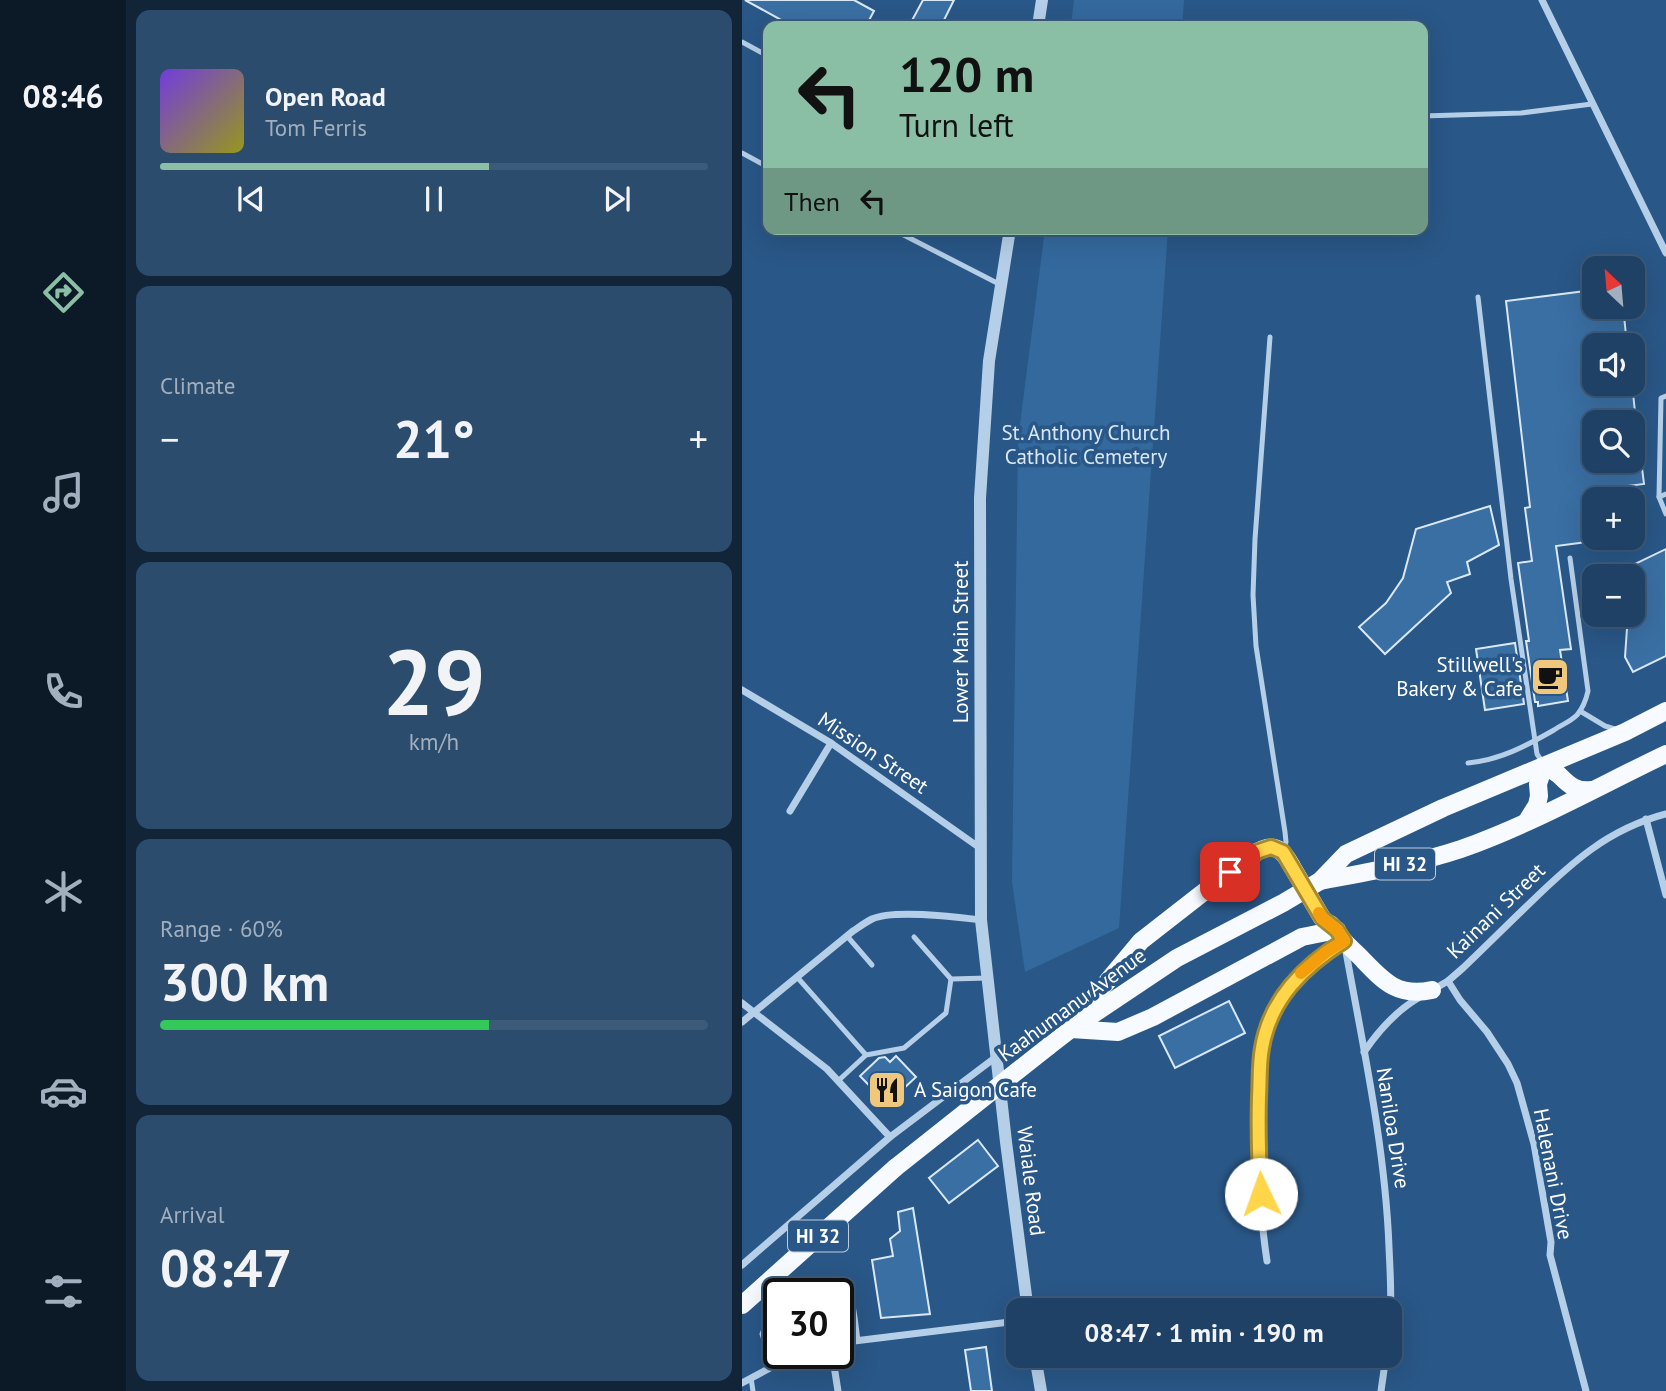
<!DOCTYPE html>
<html lang="en">
<head>
<meta charset="utf-8">
<style>
	:root { --surface:#1f4165; --page:#2c4c6e; --text:#f1f3f6; --muted:#a1afbf; --line:#3c5a79; --accent:#8abfa5 }
	body { margin:0; font-family:"PT Sans",sans-serif; background:var(--page); color:var(--text); height:100vh; display:flex; flex-direction:column; font-size:26px; white-space:nowrap }
	* { box-sizing:border-box; margin:0 }
	p { font-size:23px; color:var(--muted) }
	.icon { flex:none; width:38px; height:38px; fill:none; stroke:currentColor; stroke-width:2; stroke-linecap:round; stroke-linejoin:round }
	.map { position:relative; flex:1; overflow:hidden }
	.drawer { display:flex; flex-direction:column; gap:10px; padding:10px; background:#112438; width:616px }
	.drawer>* { flex:none }
	.banner { position:absolute; left:21px; top:21px; width:665px; height:214px; border-radius:14px; box-shadow:0 7px 28px #0002,0 0 0 2px var(--line); background:#8abfa5; color:#111; overflow:hidden }
	.needle { width:46px; rotate:334deg }
	.tools { position:absolute; left:840px; top:256px; display:grid; gap:14px }
	.tools a { display:grid; place-items:center; width:63px; height:63px; border-radius:14px; background:var(--surface); box-shadow:0 7px 28px #0002,0 0 0 2px var(--line); font-size:35px }
	.speed { position:absolute; left:21px; top:1278px; display:flex; gap:14px; font-size:35px; font-weight:700; text-align:center }
	.speed>* { display:grid; place-content:center; width:91px; height:91px; border-radius:50%; background:var(--surface); box-shadow:0 7px 28px #0002,0 0 0 2px var(--line); line-height:1 }
	.speed .limit { border:4px solid #111; border-radius:10px; background:#fff; color:#111 }
	.pin { position:absolute; display:grid; place-items:center; width:60px; height:60px; color:#fff; margin:-30px; border-radius:14px; box-shadow:0 4px 10px #0006 }
	.me { position:absolute; width:77px; margin:-38px; rotate:357deg; stroke-linejoin:round; filter:drop-shadow(0 0 5px #0008) }
	.turn { display:flex; align-items:center; gap:24px; height:147px; padding:0 21px; font-size:32px }
	.turn .icon { width:91px; height:91px; stroke-width:2.5 }
	.turn b { display:block; font-size:49px; line-height:60px }
	.then { display:flex; align-items:center; height:66px; padding:0 21px; background:#0003; gap:14px; font-size:26px }
	.big { font-size:52px; font-weight:800; line-height:1.1 }
	.drawer .tile { flex:1; display:flex; flex-direction:column; justify-content:center; gap:10px; min-width:0; padding:0 24px; border-radius:14px; background:var(--page) }
	.drawer .dial { align-items:center; gap:0 }
	.dial b { font-size:91px; line-height:1 }
	.song { display:flex; align-items:center; gap:21px }
	.cover { width:84px; height:84px; border-radius:10px; background:linear-gradient(135deg,hsl(260 70% 55%),hsl(60 70% 35%)) }
	.played { height:7px; border-radius:4px; background:linear-gradient(90deg,var(--accent) 60%,var(--line) 60%) }
	.keys { display:flex; justify-content:space-around; direction:ltr }
	.heat { display:flex; justify-content:space-between; align-items:center; font-size:38px; direction:ltr }
	.charge { height:10px; border-radius:5px; background:linear-gradient(90deg,#34c759 60%,var(--line) 0) }
	.trip { position:absolute; left:264px; top:1298px; width:396px; height:70px; border-radius:14px; background:var(--surface); box-shadow:0 7px 28px #0002,0 0 0 2px var(--line); font-weight:800; line-height:70px; text-align:center }
	main { display:flex; flex:1; min-height:0 }
	.tabs { display:flex; flex-direction:column; width:126px; justify-content:space-around; align-items:center; background:#0c1a28; color:var(--muted) }
	.tabs .icon { width:49px; height:49px }
	.tabs .current { color:var(--accent) }
	.tabs b { font-size:32px; color:var(--text) }
	.map>svg:first-child { display:block }
</style>
</head>
<body>
<main>
<nav class="tabs">
<b>08:46</b>
<svg class="icon current" aria-label="directions" viewBox="0 0 24 24"><path d="M12 3l9 9-9 9-9-9zM9 14v-3h6M13 9l2 2-2 2"/></svg>
<svg class="icon" aria-label="music" viewBox="0 0 24 24"><path d="M9 18V5l10-2v13"/><circle cx="6" cy="18" r="3"/><circle cx="16" cy="16" r="3"/></svg>
<svg class="icon" aria-label="phone" viewBox="0 0 24 24"><path d="M5 4h4l2 5-3 2q2 4 5 5l2-3 5 2v4C11 20 4 13 5 4z"/></svg>
<svg class="icon" aria-label="climate" viewBox="0 0 24 24"><path d="M12 3v18M4 7l16 10M4 17L20 7"/></svg>
<svg class="icon" aria-label="car" viewBox="0 0 24 24"><path d="M5 17H2v-5l4-1 3-4h7l3 4 3 1v5h-3M9 17h6M6 11h13"/><circle cx="7" cy="17" r="2"/><circle cx="17" cy="17" r="2"/></svg>
<svg class="icon" aria-label="filters" viewBox="0 0 24 24"><path d="M4 7h16M4 17h16"/><circle cx="9" cy="7" r="2"/><circle cx="15" cy="17" r="2"/></svg>
</nav>
<section class="drawer">
<div class="tile">
<div class="song"><i class="cover"></i><div><b>Open Road</b><p>Tom Ferris</p></div></div>
<div class="played"></div>
<div class="keys"><svg class="icon" aria-label="previous" viewBox="0 0 24 24"><path d="M18 5L8 12l10 7zM5 5v14"/></svg><svg class="icon" aria-label="pause" viewBox="0 0 24 24"><path d="M8 5v14M16 5v14"/></svg><svg class="icon" aria-label="next" viewBox="0 0 24 24"><path d="M6 5l10 7-10 7zM19 5v14"/></svg></div>
</div>
<div class="tile"><p>Climate</p>
<div class="heat"><a>−</a><b class="big">21°</b><a>+</a></div>
</div>
<div class="tile dial"><b>29</b><p>km/h</p></div>
<div class="tile"><p>Range · 60%</p><b class="big">300 km</b><div class="charge"></div></div>
<div class="tile"><p>Arrival</p><b class="big">08:47</b></div>
</section>
<div class="map">
<svg width="924" height="1391" viewBox="0 0 924 1391">
	<rect width="100%" height="100%" fill="#295787"/>
	<g fill="#34699e">
		<polygon points="332,0 442,0 440,26 329,26"/>
		<polygon points="303,229 426,229 377,928 283,972 270,882 276,440"/>
	</g>
	<g fill="#3a6fa3" stroke="#d9e8f6" stroke-width="2">
		<polygon points="3,0 112,0 132,11 124,26 50,26"/>
		<polygon points="181,0 212,0 199,26 167,26"/>
		<polygon points="852,290 852,306 881,306 885,345 852,345 852,383 890,383 894,422 852,422 852,460 899,460 902,484 869,488 871,499 852,499 852,541 814,546 829,649 818,650 826,701 796,706 796,702 793,702 784,641 787,641 776,563 790,561 783,508 788,507 764,301"/>
		<polygon points="748,506 757,545 725,562 728,574 705,582 709,593 643,654 617,627 644,603 661,578 674,529"/>
		<polygon points="924,549 924,656 891,672 883,657 886,614 891,614 891,576 868,576"/>
		<polygon points="773,643 782,704 743,710 734,649"/>
		<polygon points="487,1001 503,1033 433,1068 417,1036"/>
		<polygon points="154,1056 174,1077 145,1104 118,1076 137,1058 143,1057 148,1062"/>
		<polygon points="236,1140 256,1166 207,1203 187,1178"/>
		<polygon points="171,1208 188,1314 139,1318 130,1260 151,1256 148,1239 158,1231 156,1212"/>
		<polygon points="244,1347 250,1391 229,1391 223,1350"/>
	</g>
	<g fill="none" stroke-linecap="round" stroke-linejoin="round">
		<g stroke="#b5cfe8" stroke-width="5">
			<polyline points="0,42 26,56"/>
			<polyline points="681,116 779,113 850,104"/>
			<polyline points="0,153 26,167"/>
			<polyline points="150,229 257,284"/>
			<polyline points="736,297 769,579 795,754 801,763"/>
			<polyline points="528,337 513,539 511,595 514,646 543,832 544,842 542,849"/>
			<polyline points="924,396 919,398 917,497 924,494"/>
			<polyline points="917,497 924,514"/>
			<polyline points="838,711 863,726 876,730"/>
			<path d="M726,763C758,760 784,746 812,730C819,725 828,722 835,715C841,708 844,700 846,691L828,558"/>
			<polyline points="105,936 130,965"/>
			<polyline points="172,937 209,979 246,978"/>
			<polyline points="55,977 124,1055"/>
			<polyline points="96,1081 124,1055 162,1048 204,1013 209,979"/>
			<path d="M62,1293C111,1258 111,1304 116,1341"/>
			<polyline points="31,1366 20,1334 23,1327 37,1314"/>
			<polyline points="9,1378 11,1391"/>
		</g>
		<g stroke="#b5cfe8" stroke-width="7">
			<polyline points="800,0 924,253"/>
			<polyline points="0,690 89,743 238,848"/>
			<polyline points="48,811 89,743"/>
			<polyline points="904,819 924,895"/>
			<polyline points="706,981 718,1000 745,1032 766,1064 775,1083 792,1144 809,1242 808,1255 844,1391"/>
			<path d="M692,989L706,981L721,968C743,947 765,925 787,904C829,863 866,829 924,814"/>
			<polyline points="0,1003 85,1069 148,1137"/>
			<path d="M0,1022L111,931C117,927 124,922 130,919C152,909 214,917 239,920"/>
			<path d="M622,1052C637,1030 655,1010 678,997"/>
			<path d="M525,1261C517,1210 516,1157 517,1106C518,1087 517,1066 520,1047C523,1031 528,1016 536,1002C552,975 576,957 602,941C620,1042 643,1144 647,1247C648,1272 650,1297 648,1322"/>
			<polyline points="0,1265 148,1137 254,1057"/>
			<polyline points="96,1343 276,1321"/>
			<polyline points="90,1353 96,1391"/>
			<polyline points="0,1383 56,1353"/>
			<polyline points="639,1391 644,1356"/>
		</g>
		<g stroke="#b5cfe8" stroke-width="12">
			<polyline points="296,26 300,0"/>
			<polyline points="268,229 247,361 238,498 239,920 264,1142 286,1311"/>
			<polyline points="293,1356 299,1391"/>
		</g>
		<g stroke="#f7fafe" stroke-width="18">
			<path d="M802,766C808,769 814,772 818,776C828,786 835,792 850,790"/>
			<polyline points="785,821 795,805 797,796 796,784 802,766"/>
			<path d="M578,881C625,872 674,864 719,849C790,824 857,786 924,754"/>
			<path d="M588,924C594,929 597,935 602,941C608,948 616,954 622,961C643,983 657,997 690,990"/>
			<path d="M336,1019L354,995L399,941L508,856C528,843 538,844 549,865"/>
			<polyline points="329,1029 376,1032 411,1017 560,937 595,930"/>
			<polyline points="307,1046 329,1029 435,958 541,903 578,881 604,854 701,808 883,732 924,711"/>
			<polyline points="0,1305 153,1168"/>
		</g>
		<g stroke="#f7fafe" stroke-width="18">
			<polyline points="549,865 580,918"/>
			<polyline points="153,1168 307,1046"/>
		</g>
	</g>
	<g fill="none" stroke-linecap="round" stroke-linejoin="round">
		<defs>
			<path id="route" d="M488,872L517,851L529,847L541,852L580,918L595,930L602,941C562,966 528,999 520,1048C517,1064 518,1081 517,1097C516,1129 517,1161 519,1194"/>
		</defs>
		<use href="#route" stroke="#a68a30" stroke-width="18"/>
		<use href="#route" stroke="#ffd54a" stroke-width="12"/>
		<polyline stroke="#f59e0b" stroke-width="12" points="559,973 584,952 602,941 595,930 580,918 577,913"/>
	</g>
	<defs>
		<symbol id="cafe-square" viewBox="-11 -11 22 22"><rect x="-9" y="-9" width="18" height="18" rx="4" fill="#efc87d" stroke="#295787"/><path d="M-5.5-4.5H6V0H3Q3 3.5 0 3.5H-2.5Q-5.5 3.5-5.5 0ZM3-3.2v2h1.7v-2ZM-6 4.5H4V6H-6Z" fill="#111"/></symbol>
		<symbol id="restaurant-square" viewBox="-11 -11 22 22"><rect x="-9" y="-9" width="18" height="18" rx="4" fill="#efc87d" stroke="#295787"/><path d="M-5-6h1v4h1v-4h1v4h1v-4h1v5L-1.5 .5V6h-2V.5L-5-1ZM5-6V6H3V1.5H1.5Q1.5-4 5-6Z" fill="#111"/></symbol>
	</defs>
	<g fill-rule="evenodd">
		<use href="#cafe-square" x="786" y="655" width="44" height="44"/>
		<use href="#restaurant-square" x="123" y="1068" width="44" height="44"/>
	</g>
	<g text-anchor="middle" stroke-width="7" stroke-linejoin="round" paint-order="stroke">
		<g fill="#295787" stroke="#bfcddb" stroke-width="2">
			<rect x="633" y="848.5" width="60" height="31" rx="5"/>
			<rect x="46" y="1220.5" width="60" height="31" rx="5"/>
		</g>
		<g font-size="19" font-weight="bold" fill="#fff">
			<text x="663" y="871">HI 32</text>
			<text x="76" y="1243">HI 32</text>
		</g>
		<g font-size="21" fill="#d9e8f6" stroke="#295787">
			<text x="344" y="440">St. Anthony Church<tspan x="344" dy="24">Catholic Cemetery</tspan></text>
		</g>
		<g font-size="21" fill="#fff" stroke="#295787">
			<text transform="translate(219 642) rotate(-90)" y="7">Lower Main Street</text>
			<text transform="translate(131 753) rotate(34)" y="7">Mission Street</text>
			<text transform="translate(754 911) rotate(-44)" y="7">Kainani Street</text>
			<text transform="translate(330 1005) rotate(-36)" y="7">Kaahumanu Avenue</text>
			<text transform="translate(651 1128) rotate(81)" y="7">Naniloa Drive</text>
			<text transform="translate(811 1174) rotate(79)" y="7">Halenani Drive</text>
			<text transform="translate(289 1181) rotate(83)" y="7">Waiale Road</text>
		</g>
		<g font-size="21" fill="#fff" stroke="#295787" text-anchor="end">
			<text x="781" y="672">Stillwell's<tspan x="781" dy="24">Bakery &amp; Cafe</tspan></text>
			<text x="172" y="1097" text-anchor="start">A Saigon Cafe</text>
		</g>
	</g>
</svg>
<div class="tools">
<a><svg class="needle" viewBox="-14 -14 28 28"><path d="M0-13l5 13h-10z" fill="#e53935"/><path d="M0 13l5-13h-10z" fill="#a1afbf"/></svg></a>
<a><svg class="icon" aria-label="sound" viewBox="0 0 24 24"><path d="M4 9h4l5-4v14l-5-4H4zM17 9q2 3 0 6"/></svg></a>
<a><svg class="icon" aria-label="search" viewBox="0 0 24 24"><circle cx="10" cy="10" r="6"/><path d="M15 15l6 6"/></svg></a>
<a>+</a>
<a>−</a>
</div>
<div class="speed"><div class="limit">30</div></div>
<div class="pin" style="left:488px;top:872px;background:#d93025"><svg class="icon" aria-label="arrive" viewBox="0 0 24 24"><path d="M6 21V4h12l-3 4 3 4H6"/></svg></div>
<svg class="me" style="left:519px;top:1194px" viewBox="-20 -20 40 40"><circle r="19" fill="#fff"/><path d="M0-13L10 11 0 6-10 11z" fill="#ffd54a"/></svg>
<div class="trip">08:47 · 1 min · 190 m</div>
<div class="banner">
<div class="turn"><svg class="icon" aria-label="left" viewBox="0 0 24 24"><path d="M17 20v-9H6M10 6l-5 5 5 5"/></svg><div><b>120 m</b>Turn left</div></div>
<div class="then">Then<svg class="icon" aria-label="left" viewBox="0 0 24 24"><path d="M17 20v-9H6M10 6l-5 5 5 5"/></svg></div>
</div>
</div>
</main>
</body>
</html>
